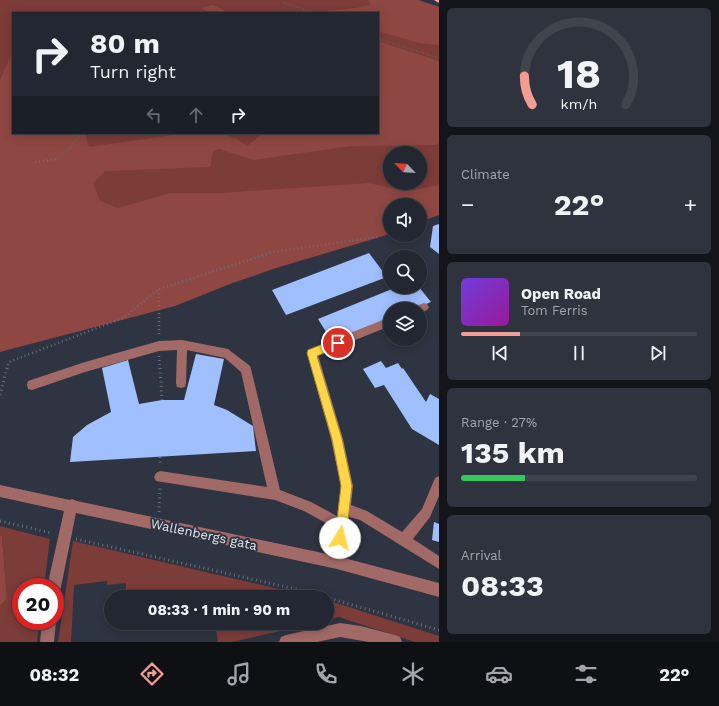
<!DOCTYPE html>
<html lang="en">
<head>
<meta charset="utf-8">
<style>
	:root { --surface:#222731; --page:#2e333d; --text:#f1f3f6; --muted:#a2a5ab; --line:#3f444d; --accent:#f59c94 }
	body { margin:0; font-family:"Work Sans",sans-serif; background:var(--page); color:var(--text); height:100vh; display:flex; flex-direction:column; font-size:15px; white-space:nowrap }
	* { box-sizing:border-box; margin:0 }
	p { font-size:13px; color:var(--muted) }
	.icon { flex:none; width:22px; height:22px; fill:none; stroke:currentColor; stroke-width:2; stroke-linecap:round; stroke-linejoin:round }
	.map { position:relative; flex:1; overflow:hidden }
	.side { display:flex; flex-direction:column; gap:8px; padding:8px; background:#13151b; width:280px }
	.side>* { flex:none }
	.hud { position:absolute; left:12px; top:12px; width:367px; height:122px; border-radius:0px; box-shadow:0 2px 10px #0003,0 0 0 1px var(--line); background:#222731; color:var(--text); overflow:hidden }
	.needle { width:26px; rotate:295deg }
	.tools { position:absolute; left:383px; top:146px; display:grid; gap:8px }
	.tools a { display:grid; place-items:center; width:44px; height:44px; border-radius:50%; background:var(--surface); box-shadow:0 2px 10px #0003,0 0 0 1px var(--line); font-size:20px }
	.speed { position:absolute; left:12px; top:578px; display:flex; gap:8px; font-size:20px; font-weight:700; text-align:center }
	.speed>* { display:grid; place-content:center; width:52px; height:52px; border-radius:50%; background:var(--surface); box-shadow:0 2px 10px #0003,0 0 0 1px var(--line); line-height:1 }
	.speed .limit { border:6px solid #d22; background:#fff; color:#111 }
	.pin { position:absolute; display:grid; place-items:center; width:34px; height:34px; color:#fff; margin:-17px; border:2px solid #fff; border-radius:50%; box-shadow:0 1px 4px #0007 }
	.me { position:absolute; width:44px; margin:-22px; rotate:9deg; stroke-linejoin:round; filter:drop-shadow(0 0 3px #0008) }
	.turn { display:flex; align-items:center; gap:14px; height:84px; padding:0 12px; font-size:18px }
	.turn .icon { width:52px; height:52px; stroke-width:2.5 }
	.turn b { display:block; font-size:28px; line-height:34px }
	.lanes { display:flex; align-items:center; height:38px; padding:0 12px; background:#0003; justify-content:center; gap:20px; direction:ltr }
	.lanes .off { opacity:.35 }
	.big { font-size:30px; font-weight:700; line-height:1.1 }
	.side .widget { flex:1; display:flex; flex-direction:column; justify-content:center; gap:6px; min-width:0; padding:0 14px; border-radius:6px; background:var(--page) }
	.side .dial { align-items:center; gap:0 }
	.dial svg { height:104px; overflow:visible; fill:none; stroke:var(--line); stroke-width:7; stroke-linecap:round; text-anchor:middle }
	.dial text { fill:var(--text); stroke:none }
	.song { display:flex; align-items:center; gap:12px }
	.cover { width:48px; height:48px; border-radius:6px; background:linear-gradient(135deg,hsl(260 70% 55%),hsl(300 70% 35%)) }
	.played { height:4px; border-radius:2px; background:linear-gradient(90deg,var(--accent) 25%,var(--line) 25%) }
	.keys { display:flex; justify-content:space-around; direction:ltr }
	.heat { display:flex; justify-content:space-between; align-items:center; font-size:22px; direction:ltr }
	.charge { height:6px; border-radius:3px; background:linear-gradient(90deg,#34c759 27%,var(--line) 0) }
	.trip { position:absolute; left:104px; top:590px; width:230px; height:40px; border-radius:20px; background:var(--surface); box-shadow:0 2px 10px #0003,0 0 0 1px var(--line); font-weight:700; line-height:40px; text-align:center }
	.menu { display:flex; height:64px; justify-content:space-around; align-items:center; background:#0e1014; color:var(--muted) }
	.menu .icon { width:28px; height:28px }
	.menu .current { color:var(--accent) }
	.menu b { font-size:18px; color:var(--text) }
	main { display:flex; flex:1; min-height:0 }
	.map>svg:first-child { display:block }
</style>
</head>
<body>
<main>
<div class="map">
<svg width="439" height="642" viewBox="0 0 439 642">
	<rect width="100%" height="100%" fill="#2e3441"/>
	<g fill="#7c3c38" fill-rule="evenodd">
		<path d="M0,0H418L439,7V199L390,205L0,328ZM13,13H378V133H13ZM390,153H420V183H390Z"/>
		<polygon points="0,526 50,539 44,587 21,587 21,621 39,621 37,642 0,642 0,606 7,599 2,536 0,535"/>
		<polygon points="73,541 313,597 126,597 126,583 107,585 107,581 74,585 71,642 58,642"/>
		<polygon points="327,600 439,636 439,642 415,642 339,617 327,620"/>
		<polygon points="215,623 315,623 232,642 218,642"/>
	</g>
	<g fill="#8e4742">
		<polygon points="368,0 418,0 439,7 439,45 419,43 378,31 378,13 300,13 356,8 370,5"/>
		<polygon points="213,5 226,11 273,13 210,13 201,8"/>
		<polygon points="378,41 439,61 439,143 435,145 351,146 254,160 219,149 213,151 210,167 105,171 93,183 100,201 118,208 170,193 221,193 368,183 408,191 439,185 439,215 420,222 420,205 390,205 390,234 273,269 230,284 175,306 0,352 0,80 13,51 13,133 88,133 86,137 89,147 186,133 220,133 235,138 247,146 262,134 265,133 378,133"/>
		<polygon points="0,535 2,536 7,599 0,606"/>
	</g>
	<g fill="#a0bfff">
		<polygon points="439,224 439,254 430,247 433,226"/>
		<polygon points="369,253 387,277 286,315 272,290"/>
		<polygon points="397,287 419,287 431,302 414,309 390,309 390,319 333,343 318,319"/>
		<polygon points="196,354 224,359 214,405 227,410 253,426 256,451 70,462 73,437 87,425 111,412 102,368 128,360 139,404 162,400 184,400"/>
		<polygon points="381,361 386,368 398,363 402,369 403,368 426,402 430,394 439,399 439,445 412,429 384,385 375,388 363,369"/>
		<polygon points="434,522 439,524 439,542 432,540"/>
	</g>
	<g fill="none" stroke-linecap="round" stroke-linejoin="round">
		<g stroke="#696e7a" stroke-width="2" stroke-dasharray="0.5 2" stroke-linecap="butt">
			<polyline points="284,3 317,13"/>
			<polyline points="378,39 439,58"/>
			<polyline points="54,160 70,148 82,133"/>
		</g>
		<g stroke="#696e7a" stroke-width="2.5" stroke-dasharray="1 3" stroke-linecap="butt">
			<polyline points="35,162 57,159"/>
			<polyline points="159,289 159,335"/>
			<polyline points="159,356 160,369"/>
			<polyline points="7,369 9,362 123,318 159,289 273,252 377,237"/>
		</g>
		<g stroke="#696e7a" stroke-width="3" stroke-dasharray="1 3.5" stroke-linecap="butt">
			<polyline points="160,368 162,400"/>
			<polyline points="0,395 7,368"/>
			<polyline points="160,457 160,466"/>
			<polyline points="159,512 160,487"/>
			<polyline points="0,521 52,533"/>
			<polyline points="76,539 304,591 439,630"/>
		</g>
		<g fill="#a16a66" fill-rule="evenodd">
			<polygon points="424,303 427,304 429,307 427,310 420,313 420,309 414,309 416,306"/>
			<polygon points="390,317 390,326 318,355 343,439 353,486 351,505 367,511 402,532 422,509 435,478 439,476 439,496 430,517 413,539 439,556 439,569 360,520 349,517 344,558 439,583 439,597 337,569 76,513 61,587 59,592 55,593 55,587 47,587 64,511 0,497 0,485 70,500 72,499 77,501 332,555 335,528 304,511 275,500 156,481 154,477 156,473 160,471 267,487 241,372 225,358 187,350 186,383 185,387 181,388 177,387 176,383 177,350 159,351 85,372 32,390 28,389 27,385 28,381 85,362 159,341 182,340 228,349 250,366 251,369 280,490 311,502 337,516 341,486 331,439 307,353 308,350"/>
			<polygon points="55,619 56,621 54,642 40,642 42,621 55,621"/>
			<polygon points="340,623 361,626 395,635 400,637 402,642 369,642 340,637 317,642 279,642 281,637 286,635"/>
		</g>
		<polygon fill="#ffa69e" fill-rule="evenodd" points="434,0 439,0 439,3"/>
	</g>
	<polygon fill="#ffd54a" stroke="#a68a30" points="338,338 341,340 342,343 341,346 317,356 342,439 352,486 346,538 345,542 340,544 336,542 335,538 341,486 332,439 307,353 308,350"/>
	<g text-anchor="middle" stroke-width="4" stroke-linejoin="round" paint-order="stroke">
		<g font-size="13" fill="#e1e5ee" stroke="#2e3441">
			<text transform="translate(204 534) rotate(12)" y="5">Wallenbergs gata</text>
		</g>
	</g>
</svg>
<div class="tools">
<a><svg class="needle" viewBox="-14 -14 28 28"><path d="M0-13l5 13h-10z" fill="#e53935"/><path d="M0 13l5-13h-10z" fill="#a2a5ab"/></svg></a>
<a><svg class="icon" aria-label="sound" viewBox="0 0 24 24"><path d="M4 9h4l5-4v14l-5-4H4zM17 9q2 3 0 6"/></svg></a>
<a><svg class="icon" aria-label="search" viewBox="0 0 24 24"><circle cx="10" cy="10" r="6"/><path d="M15 15l6 6"/></svg></a>
<a><svg class="icon" aria-label="layers" viewBox="0 0 24 24"><path d="M12 4l9 5-9 5-9-5zM3 14l9 5 9-5"/></svg></a>
</div>
<div class="speed"><div class="limit">20</div></div>
<div class="pin" style="left:338px;top:343px;background:#d93025"><svg class="icon" aria-label="arrive" viewBox="0 0 24 24"><path d="M6 21V4h12l-3 4 3 4H6"/></svg></div>
<svg class="me" style="left:340px;top:538px" viewBox="-20 -20 40 40"><circle r="19" fill="#fff"/><path d="M0-13L10 11 0 6-10 11z" fill="#ffd54a"/></svg>
<div class="trip">08:33 · 1 min · 90 m</div>
<div class="hud">
<div class="turn"><svg class="icon" aria-label="right" viewBox="0 0 24 24"><path d="M7 20v-9h11M14 6l5 5-5 5"/></svg><div><b>80 m</b>Turn right</div></div>
<div class="lanes"><svg class="icon off" aria-label="left" viewBox="0 0 24 24"><path d="M17 20v-9H6M10 6l-5 5 5 5"/></svg><svg class="icon off" aria-label="ahead" viewBox="0 0 24 24"><path d="M12 20V5M6 11l6-6 6 6"/></svg><svg class="icon" aria-label="right" viewBox="0 0 24 24"><path d="M7 20v-9h11M14 6l5 5-5 5"/></svg></div>
</div>
</div>
<section class="side">
<div class="widget dial"><svg viewBox="0 0 100 80">
<path d="M14 69A42 42 0 1 1 86 69"/>
<path d="M14 69A42 42 0 0 1 8 47" stroke="#f59c94"/>
<text x="50" y="56" font-size="32" font-weight="700">18</text>
<text x="50" y="72" font-size="11">km/h</text>
</svg></div>
<div class="widget"><p>Climate</p>
<div class="heat"><a>−</a><b class="big">22°</b><a>+</a></div>
</div>
<div class="widget">
<div class="song"><i class="cover"></i><div><b>Open Road</b><p>Tom Ferris</p></div></div>
<div class="played"></div>
<div class="keys"><svg class="icon" aria-label="previous" viewBox="0 0 24 24"><path d="M18 5L8 12l10 7zM5 5v14"/></svg><svg class="icon" aria-label="pause" viewBox="0 0 24 24"><path d="M8 5v14M16 5v14"/></svg><svg class="icon" aria-label="next" viewBox="0 0 24 24"><path d="M6 5l10 7-10 7zM19 5v14"/></svg></div>
</div>
<div class="widget"><p>Range · 27%</p><b class="big">135 km</b><div class="charge"></div></div>
<div class="widget"><p>Arrival</p><b class="big">08:33</b></div>
</section>
</main>
<nav class="menu">
<b>08:32</b>
<svg class="icon current" aria-label="directions" viewBox="0 0 24 24"><path d="M12 3l9 9-9 9-9-9zM9 14v-3h6M13 9l2 2-2 2"/></svg>
<svg class="icon" aria-label="music" viewBox="0 0 24 24"><path d="M9 18V5l10-2v13"/><circle cx="6" cy="18" r="3"/><circle cx="16" cy="16" r="3"/></svg>
<svg class="icon" aria-label="phone" viewBox="0 0 24 24"><path d="M5 4h4l2 5-3 2q2 4 5 5l2-3 5 2v4C11 20 4 13 5 4z"/></svg>
<svg class="icon" aria-label="climate" viewBox="0 0 24 24"><path d="M12 3v18M4 7l16 10M4 17L20 7"/></svg>
<svg class="icon" aria-label="car" viewBox="0 0 24 24"><path d="M5 17H2v-5l4-1 3-4h7l3 4 3 1v5h-3M9 17h6M6 11h13"/><circle cx="7" cy="17" r="2"/><circle cx="17" cy="17" r="2"/></svg>
<svg class="icon" aria-label="filters" viewBox="0 0 24 24"><path d="M4 7h16M4 17h16"/><circle cx="9" cy="7" r="2"/><circle cx="15" cy="17" r="2"/></svg>
<b>22°</b>
</nav>
</body>
</html>
